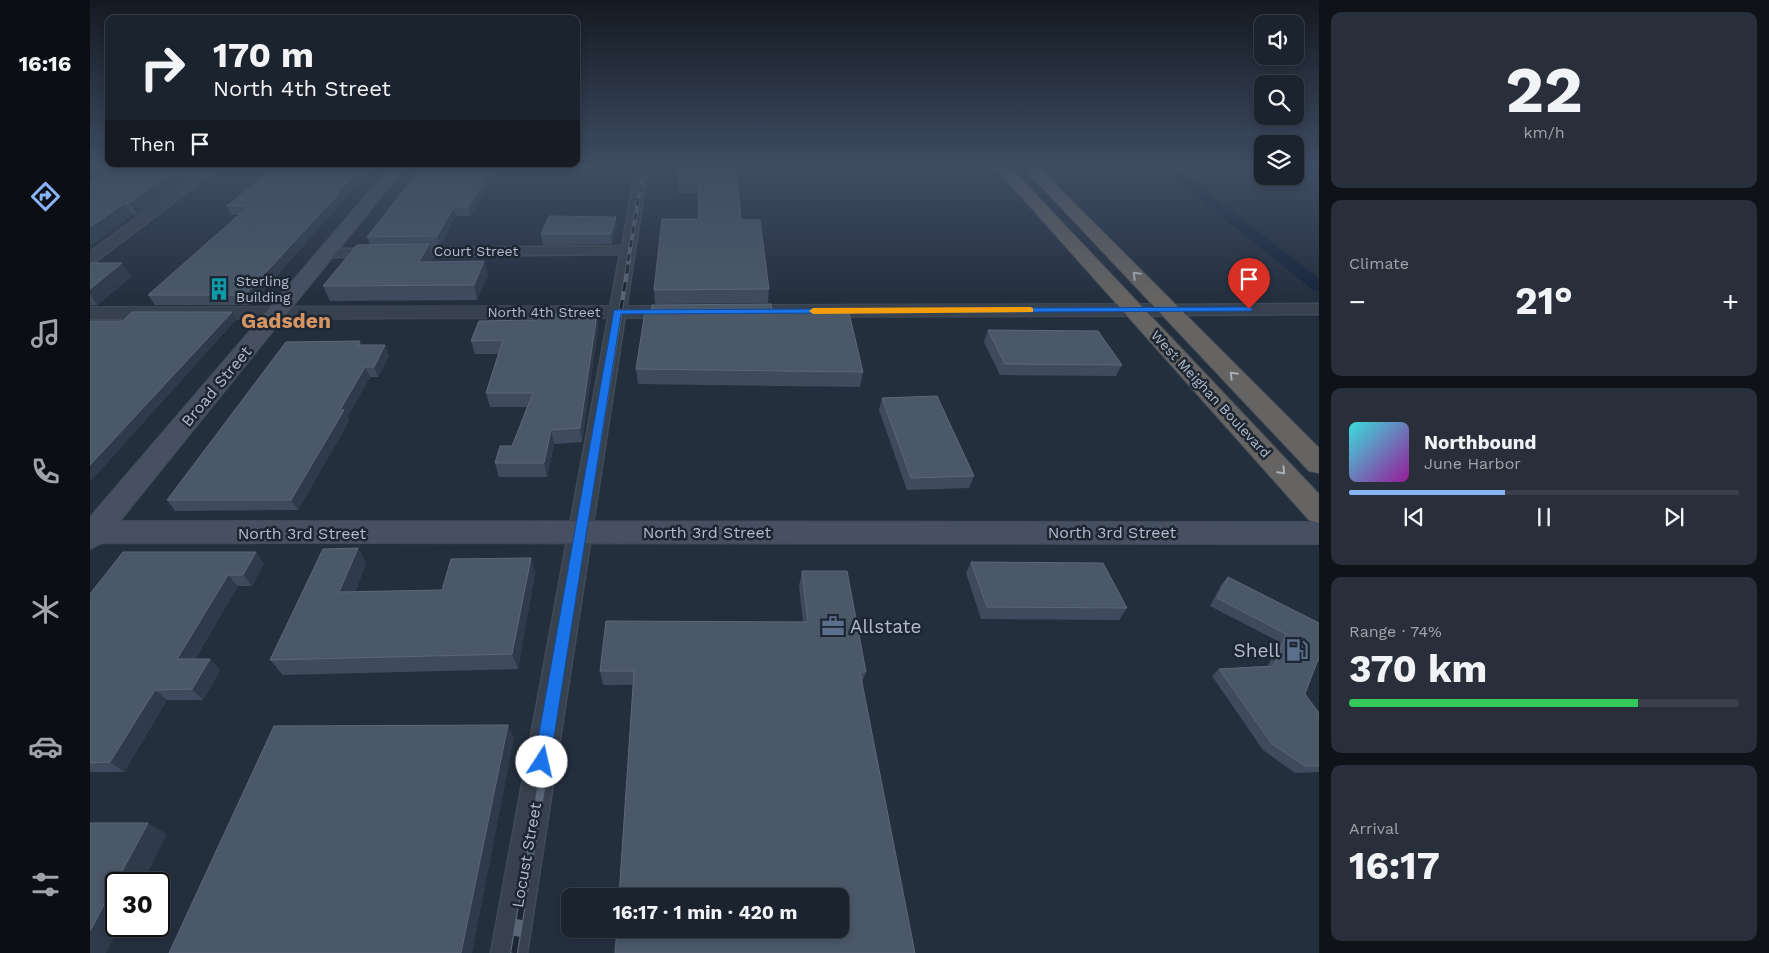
<!DOCTYPE html>
<html lang="en">
<head>
<meta charset="utf-8">
<style>
	:root { --surface:#1b232e; --page:#282f3a; --text:#f1f3f6; --muted:#a0a4aa; --line:#39404a; --accent:#8ab4f8 }
	body { margin:0; font-family:"Work Sans",sans-serif; background:var(--page); color:var(--text); height:100vh; display:flex; flex-direction:column; font-size:19px; white-space:nowrap }
	* { box-sizing:border-box; margin:0 }
	p { font-size:16px; color:var(--muted) }
	.icon { flex:none; width:28px; height:28px; fill:none; stroke:currentColor; stroke-width:2; stroke-linecap:round; stroke-linejoin:round }
	.map { position:relative; flex:1; overflow:hidden }
	.sheet { display:flex; flex-direction:column; gap:12px; padding:12px; background:#0f1319; width:450px }
	.sheet>* { flex:none }
	.hud { position:absolute; left:15px; top:15px; width:475px; height:152px; border-radius:10px; box-shadow:0 2px 8px #0003,0 0 0 1px var(--line); background:#1b232e; color:var(--text); overflow:hidden }
	.tools { position:absolute; left:1164px; top:15px; display:grid; gap:10px }
	.tools a { display:grid; place-items:center; width:50px; height:50px; border-radius:10px; background:var(--surface); box-shadow:0 2px 8px #0003,0 0 0 1px var(--line); font-size:25px }
	.speed { position:absolute; left:15px; top:872px; display:flex; gap:10px; font-size:25px; font-weight:700; text-align:center }
	.speed>* { display:grid; place-content:center; width:65px; height:65px; border-radius:50%; background:var(--surface); box-shadow:0 2px 8px #0003,0 0 0 1px var(--line); line-height:1 }
	.speed .limit { border:2px solid #111; border-radius:8px; background:#fff; color:#111 }
	.pin { position:absolute; display:grid; place-items:center; width:42px; height:42px; color:#fff; margin:-51px -21px; border-radius:50% 50% 50% 0; rotate:-45deg; box-shadow:0 0 5px #0007 }
	.pin .icon { rotate:45deg }
	.me { position:absolute; width:55px; margin:-28px; rotate:10deg; stroke-linejoin:round; filter:drop-shadow(0 0 4px #0008) }
	.turn { display:flex; align-items:center; gap:18px; height:105px; padding:0 25px; font-size:22px }
	.turn .icon { width:65px; height:65px; stroke-width:2.5 }
	.turn b { display:block; font-size:35px; line-height:42px }
	.then { display:flex; align-items:center; height:48px; padding:0 25px; background:#0003; gap:10px; font-size:19px }
	.big { font-size:38px; font-weight:700; line-height:1.1 }
	.sheet .widget { flex:1; display:flex; flex-direction:column; justify-content:center; gap:8px; min-width:0; padding:0 18px; border-radius:10px; background:var(--page) }
	.sheet .dial { align-items:center; gap:0 }
	.dial b { font-size:65px; line-height:1 }
	.song { display:flex; align-items:center; gap:15px }
	.cover { width:60px; height:60px; border-radius:8px; background:linear-gradient(135deg,hsl(180 70% 55%),hsl(300 70% 35%)) }
	.played { height:5px; border-radius:2px; background:linear-gradient(90deg,var(--accent) 40%,var(--line) 40%) }
	.keys { display:flex; justify-content:space-around; direction:ltr }
	.heat { display:flex; justify-content:space-between; align-items:center; font-size:28px; direction:ltr }
	.charge { height:8px; border-radius:4px; background:linear-gradient(90deg,#34c759 74%,var(--line) 0) }
	.trip { position:absolute; left:471px; top:888px; width:288px; height:50px; border-radius:10px; background:var(--surface); box-shadow:0 2px 8px #0003,0 0 0 1px var(--line); font-weight:700; line-height:50px; text-align:center }
	main { display:flex; flex:1; min-height:0 }
	.menu { display:flex; flex-direction:column; width:90px; justify-content:space-around; align-items:center; background:#0b0e12; color:var(--muted) }
	.menu .icon { width:35px; height:35px }
	.menu .current { color:var(--accent) }
	.menu b { font-size:22px; color:var(--text) }
	.map>svg:first-child { display:block }
</style>
</head>
<body>
<main>
<nav class="menu">
<b>16:16</b>
<svg class="icon current" aria-label="directions" viewBox="0 0 24 24"><path d="M12 3l9 9-9 9-9-9zM9 14v-3h6M13 9l2 2-2 2"/></svg>
<svg class="icon" aria-label="music" viewBox="0 0 24 24"><path d="M9 18V5l10-2v13"/><circle cx="6" cy="18" r="3"/><circle cx="16" cy="16" r="3"/></svg>
<svg class="icon" aria-label="phone" viewBox="0 0 24 24"><path d="M5 4h4l2 5-3 2q2 4 5 5l2-3 5 2v4C11 20 4 13 5 4z"/></svg>
<svg class="icon" aria-label="climate" viewBox="0 0 24 24"><path d="M12 3v18M4 7l16 10M4 17L20 7"/></svg>
<svg class="icon" aria-label="car" viewBox="0 0 24 24"><path d="M5 17H2v-5l4-1 3-4h7l3 4 3 1v5h-3M9 17h6M6 11h13"/><circle cx="7" cy="17" r="2"/><circle cx="17" cy="17" r="2"/></svg>
<svg class="icon" aria-label="filters" viewBox="0 0 24 24"><path d="M4 7h16M4 17h16"/><circle cx="9" cy="7" r="2"/><circle cx="15" cy="17" r="2"/></svg>
</nav>
<div class="map">
<svg width="1229" height="953" viewBox="0 0 1229 953">
	<rect width="100%" height="100%" fill="#242f3e"/>
	<g fill="none" stroke-linecap="round" stroke-linejoin="round">
		<polygon fill="#17263c" fill-rule="evenodd" points="1068,166 1082,166 1229,278 1229,291 1223,290"/>
		<defs>
			<g id="minor">
				<polygon points="118,166 131,166 5,262 0,263 0,252"/>
				<polygon points="546,166 558,166 437,953 401,953 530,254 235,257 230,256 228,253 230,250 235,249 532,246"/>
				<polygon points="1229,304 1229,314 1080,315 1074,313 1072,310 1074,307 1080,305"/>
			</g>
			<g id="tertiary">
				<polygon points="1080,304 1087,306 1090,310 1087,314 1080,316 644,317 637,315 634,311 637,307 644,305"/>
				<polygon points="591,306 598,308 601,312 598,316 591,318 0,319 0,307"/>
			</g>
			<polygon id="secondary" points="301,166 316,166 30,521 1229,522 1229,544 12,543 0,549 0,517"/>
			<g id="trunk">
				<polygon points="904,166 919,166 1229,494 1229,523 1219,520"/>
				<polygon points="932,166 947,166 1229,448 1229,473 1219,471"/>
			</g>
		</defs>
		<use href="#minor" stroke="#414a57" stroke-width="3"/>
		<use href="#tertiary" stroke="#414a57" stroke-width="2"/>
		<use href="#secondary" stroke="#414a57" stroke-width="2"/>
		<use href="#trunk" stroke="#434c59" stroke-width="2"/>
		<use href="#minor" fill="#38414e" fill-rule="evenodd"/>
		<use href="#tertiary" fill="#38414e" fill-rule="evenodd"/>
		<use href="#secondary" fill="#465061" fill-rule="evenodd"/>
		<use href="#trunk" fill="#656462" fill-rule="evenodd"/>
		<defs>
			<polyline id="rail-far4" points="538,261 554,166"/>
			<polyline id="rail-far3" points="519,380 539,260"/>
			<polyline id="rail-far2" points="494,529 519,378"/>
			<polyline id="rail-far1" points="463,717 494,528"/>
			<polyline id="rail" points="424,953 463,716"/>
		</defs>
		<use href="#rail-far4" stroke="#5a6575" stroke-width="4"/>
		<use href="#rail-far3" stroke="#5a6575" stroke-width="4.5"/>
		<use href="#rail-far2" stroke="#5a6575" stroke-width="5.5"/>
		<use href="#rail-far1" stroke="#5a6575" stroke-width="6"/>
		<use href="#rail" stroke="#5a6575" stroke-width="8"/>
		<use href="#rail-far4" stroke="#1d2633" stroke-width="2.5" stroke-dasharray="7" stroke-linecap="butt"/>
		<use href="#rail-far3" stroke="#1d2633" stroke-width="3" stroke-dasharray="9" stroke-linecap="butt"/>
		<use href="#rail-far2" stroke="#1d2633" stroke-width="4" stroke-dasharray="11" stroke-linecap="butt"/>
		<use href="#rail-far1" stroke="#1d2633" stroke-width="4.5" stroke-dasharray="14" stroke-linecap="butt"/>
		<use href="#rail" stroke="#1d2633" stroke-width="5.5" stroke-dasharray="17" stroke-linecap="butt"/>
	</g>
	<g fill="#3f4b5c">
		<polygon points="0,166 112,166 47,215 43,215 6,176 0,176"/>
		<polygon points="333,166 410,166 381,216 366,216 350,246 340,246 343,258 341,262 398,275 387,300 240,301 233,286 280,245 277,237"/>
		<polygon points="570,166 646,166 651,220 679,289 678,303 565,304 564,290 608,219 609,193 588,193 588,181 589,169 570,169"/>
		<polygon points="252,201 252,202 161,305 65,305 58,295 149,215 141,215 137,206"/>
		<polygon points="527,227 522,244 453,245 451,234"/>
		<polygon points="0,263 41,277 7,305 0,305"/>
		<polygon points="682,312 773,372 770,387 548,384 546,369"/>
		<polygon points="507,314 508,327 492,442 464,444 457,477 409,477 405,463 422,446 437,407 400,407 396,393 408,354 385,354 381,341 447,320"/>
		<polygon points="898,330 1032,365 1026,376 910,375 894,342"/>
		<polygon points="270,341 271,345 299,355 288,377 280,377 257,417 259,421 208,510 85,511 77,500"/>
		<polygon points="792,398 884,476 879,488 817,490 789,410"/>
		<polygon points="268,548 276,563 265,592 352,590 441,558 445,573 428,669 193,675 180,660"/>
		<polygon points="881,562 1037,608 1029,620 891,619 876,573"/>
		<polygon points="174,563 162,586 148,586 105,659 120,659 130,670 113,700 77,700 34,772 0,772 0,594"/>
		<polygon points="712,571 776,672 772,683 513,685 510,671 713,622 709,586"/>
		<polygon points="1138,577 1229,623 1229,662 1227,662 1215,694 1229,713 1229,772 1205,773 1173,750 1122,676 1129,669 1178,666 1188,641 1120,606 1131,585"/>
	</g>
	<g fill="#2f3b4b">
		<polygon points="90,166 112,166 47,215 39,203"/>
		<polygon points="274,166 285,166 252,201 252,202 161,305 155,295 247,193"/>
		<polygon points="403,166 410,166 381,216 378,207"/>
		<polygon points="35,203 43,215 0,246 0,227"/>
		<polygon points="364,207 366,216 350,246 347,236"/>
		<polygon points="526,217 527,227 522,244 521,234"/>
		<polygon points="339,244 343,258 334,276 329,262"/>
		<polygon points="394,261 398,275 387,300 384,285"/>
		<polygon points="32,263 41,277 7,305 0,294 0,289"/>
		<polygon points="142,312 146,320 0,482 0,465"/>
		<polygon points="507,314 508,327 492,442 490,428"/>
		<polygon points="295,345 299,355 288,377 284,367"/>
		<polygon points="275,367 280,377 257,417 259,421 208,510 201,500 250,410"/>
		<polygon points="461,430 464,444 457,477 454,463"/>
		<polygon points="268,548 276,563 259,607 249,592"/>
		<polygon points="166,552 174,563 162,586 153,575"/>
		<polygon points="441,558 445,573 428,669 422,654"/>
		<polygon points="138,575 148,586 98,670 87,659"/>
		<polygon points="120,659 130,670 113,700 102,689"/>
		<polygon points="65,690 77,700 34,772 20,762"/>
		<polygon points="418,725 424,739 382,953 371,953"/>
		<polygon points="58,823 77,834 52,884 26,884 26,926 30,926 16,953 0,953 0,931"/>
	</g>
	<g fill="#4b5868" stroke="#5c6777">
		<polygon points="22,166 90,166 39,203 35,203 0,227 0,180"/>
		<polygon points="185,166 274,166 247,193 249,193 155,295 58,295 159,206 137,206"/>
		<polygon points="333,166 403,166 378,207 364,207 347,236 277,237"/>
		<polygon points="589,166 646,166 651,220 670,220 679,289 564,290 572,219 608,219 609,181 588,181"/>
		<polygon points="459,216 526,217 521,234 451,234"/>
		<polygon points="339,244 329,262 394,261 384,285 233,286 267,245"/>
		<polygon points="0,263 32,263 0,289"/>
		<polygon points="681,304 682,312 759,313 773,372 546,369 555,311 561,311 562,305"/>
		<polygon points="42,312 142,312 0,465 0,321 33,321"/>
		<polygon points="448,314 507,314 490,428 461,430 454,463 405,463 410,446 422,446 443,393 396,393 413,340 381,341 389,321 447,320"/>
		<polygon points="898,330 1008,331 1032,365 915,364"/>
		<polygon points="270,341 267,345 295,345 284,367 275,367 250,410 254,410 201,500 77,500 196,342"/>
		<polygon points="847,396 884,476 821,478 792,398"/>
		<polygon points="268,548 249,592 352,590 361,559 441,558 422,654 180,660 233,549"/>
		<polygon points="33,552 166,552 153,575 138,575 87,659 120,659 102,689 65,690 20,762 0,763 0,594"/>
		<polygon points="881,562 1013,563 1037,608 897,607"/>
		<polygon points="712,571 757,571 776,672 770,672 825,953 525,953 527,929 750,929 750,896 529,896 544,671 510,671 516,621 718,622"/>
		<polygon points="1138,577 1229,623 1229,657 1215,694 1229,713 1229,766 1215,766 1182,744 1129,669 1184,666 1196,634 1127,598"/>
		<polygon points="418,725 371,953 79,953 184,726"/>
		<polygon points="0,823 58,823 0,931"/>
	</g>
	<defs><path id="oneway-chevron" d="M-2-3.5L2.5 0L-2 3.5" fill="none" stroke-width="1.6" stroke-linecap="round" stroke-linejoin="round" transform="scale(1.25)"/></defs>
	<g stroke="#a8afba">
		<use href="#oneway-chevron" transform="translate(1046 275) rotate(-135)"/>
		<use href="#oneway-chevron" transform="translate(1143 375) rotate(-134)"/>
		<use href="#oneway-chevron" transform="translate(1192 471) rotate(47)"/>
	</g>
	<linearGradient id="sky" x2="0" y2="1"><stop stop-color="#141a22"/><stop offset="0.56" stop-color="#3f4d63"/><stop offset="1" stop-color="#3f4d63" stop-opacity="0"/></linearGradient>
	<rect width="1229" height="299" fill="url(#sky)"/>
	<polygon fill="#1a73e8" stroke="#114b97" points="1159,307 1162,308 1162,311 531,314 460,762 458,767 452,770 446,767 444,762 524,310"/>
	<polygon fill="#f59e0b" points="940,307 943,308 943,312 723,314 719,311 723,308"/>
	<defs>
		<symbol id="building-bare" viewBox="-9 -9 18 18"><path d="M-4-6H4V6H1V3H-1V6H-4ZM-2.5-4.3h1.7v1.8h-1.7ZM.8-4.3h1.7v1.8H.8ZM-2.5-1h1.7V.8h-1.7ZM.8-1h1.7V.8H.8Z" fill="#0f9aa8" stroke="#1d2633" stroke-width="2.5" paint-order="stroke"/></symbol>
		<symbol id="office-bare" viewBox="-9 -9 18 18"><path d="M-6-3h4V-5.5h4V-3h4V5H-6ZM-1-4.5V-3h2v-1.5ZM-6 0V1H6V0Z" fill="#5c6f8a" stroke="#1d2633" stroke-width="2.5" paint-order="stroke"/></symbol>
		<symbol id="fuel-bare" viewBox="-9 -9 18 18"><path d="M-5.5-6h7V0h2V4h1.3V-2.5L3-4.5l.8-.8L6-3V5H2.5V1h-1V6h-7ZM-4.2-4.7v3.2H.2V-4.7Z" fill="#5c6f8a" stroke="#1d2633" stroke-width="2.5" paint-order="stroke"/></symbol>
	</defs>
	<g fill-rule="evenodd">
		<use href="#building-bare" x="113" y="273" width="32" height="32"/>
		<use href="#office-bare" x="727" y="610" width="32" height="32"/>
		<use href="#fuel-bare" x="1191" y="634" width="32" height="32"/>
	</g>
	<g text-anchor="middle" stroke-width="5" stroke-linejoin="round" paint-order="stroke">
		<g font-size="14" fill="#b4bcc9" stroke="#1d2633">
			<text x="386" y="256">Court Street</text>
			<text x="454" y="317">North 4th Street</text>
			<text transform="translate(1121 394) rotate(47)" y="5">West Meighan Boulevard</text>
		</g>
		<g font-size="14" fill="#b4bcc9" stroke="#1d2633" text-anchor="start">
			<text x="146" y="286">Sterling<tspan x="146" dy="16">Building</tspan></text>
		</g>
		<g font-size="16" fill="#b4bcc9" stroke="#1d2633">
			<text transform="translate(126 386) rotate(-50)" y="6">Broad Street</text>
			<text x="617" y="538">North 3rd Street</text>
			<text x="1022" y="538">North 3rd Street</text>
			<text x="212" y="539">North 3rd Street</text>
			<text transform="translate(436 855) rotate(-80)" y="6">Locust Street</text>
		</g>
		<g font-size="19" fill="#b4bcc9" stroke="#1d2633" text-anchor="start">
			<text x="760" y="633">Allstate</text>
			<text x="1190" y="657" text-anchor="end">Shell</text>
		</g>
		<g font-size="21" font-weight="bold" fill="#d59563" stroke="#1d2633">
			<text x="196" y="328">Gadsden</text>
		</g>
	</g>
</svg>
<div class="tools">
<a><svg class="icon" aria-label="sound" viewBox="0 0 24 24"><path d="M4 9h4l5-4v14l-5-4H4zM17 9q2 3 0 6"/></svg></a>
<a><svg class="icon" aria-label="search" viewBox="0 0 24 24"><circle cx="10" cy="10" r="6"/><path d="M15 15l6 6"/></svg></a>
<a><svg class="icon" aria-label="layers" viewBox="0 0 24 24"><path d="M12 4l9 5-9 5-9-5zM3 14l9 5 9-5"/></svg></a>
</div>
<div class="speed"><div class="limit">30</div></div>
<div class="pin" style="left:1159px;top:309px;background:#d93025"><svg class="icon" aria-label="arrive" viewBox="0 0 24 24"><path d="M6 21V4h12l-3 4 3 4H6"/></svg></div>
<svg class="me" style="left:452px;top:762px" viewBox="-20 -20 40 40"><circle r="19" fill="#fff"/><path d="M0-13L10 11 0 6-10 11z" fill="#1a73e8"/></svg>
<div class="trip">16:17 · 1 min · 420 m</div>
<div class="hud">
<div class="turn"><svg class="icon" aria-label="right" viewBox="0 0 24 24"><path d="M7 20v-9h11M14 6l5 5-5 5"/></svg><div><b>170 m</b>North 4th Street</div></div>
<div class="then">Then<svg class="icon" aria-label="arrive" viewBox="0 0 24 24"><path d="M6 21V4h12l-3 4 3 4H6"/></svg></div>
</div>
</div>
<section class="sheet">
<div class="widget dial"><b>22</b><p>km/h</p></div>
<div class="widget"><p>Climate</p>
<div class="heat"><a>−</a><b class="big">21°</b><a>+</a></div>
</div>
<div class="widget">
<div class="song"><i class="cover"></i><div><b>Northbound</b><p>June Harbor</p></div></div>
<div class="played"></div>
<div class="keys"><svg class="icon" aria-label="previous" viewBox="0 0 24 24"><path d="M18 5L8 12l10 7zM5 5v14"/></svg><svg class="icon" aria-label="pause" viewBox="0 0 24 24"><path d="M8 5v14M16 5v14"/></svg><svg class="icon" aria-label="next" viewBox="0 0 24 24"><path d="M6 5l10 7-10 7zM19 5v14"/></svg></div>
</div>
<div class="widget"><p>Range · 74%</p><b class="big">370 km</b><div class="charge"></div></div>
<div class="widget"><p>Arrival</p><b class="big">16:17</b></div>
</section>
</main>
</body>
</html>
